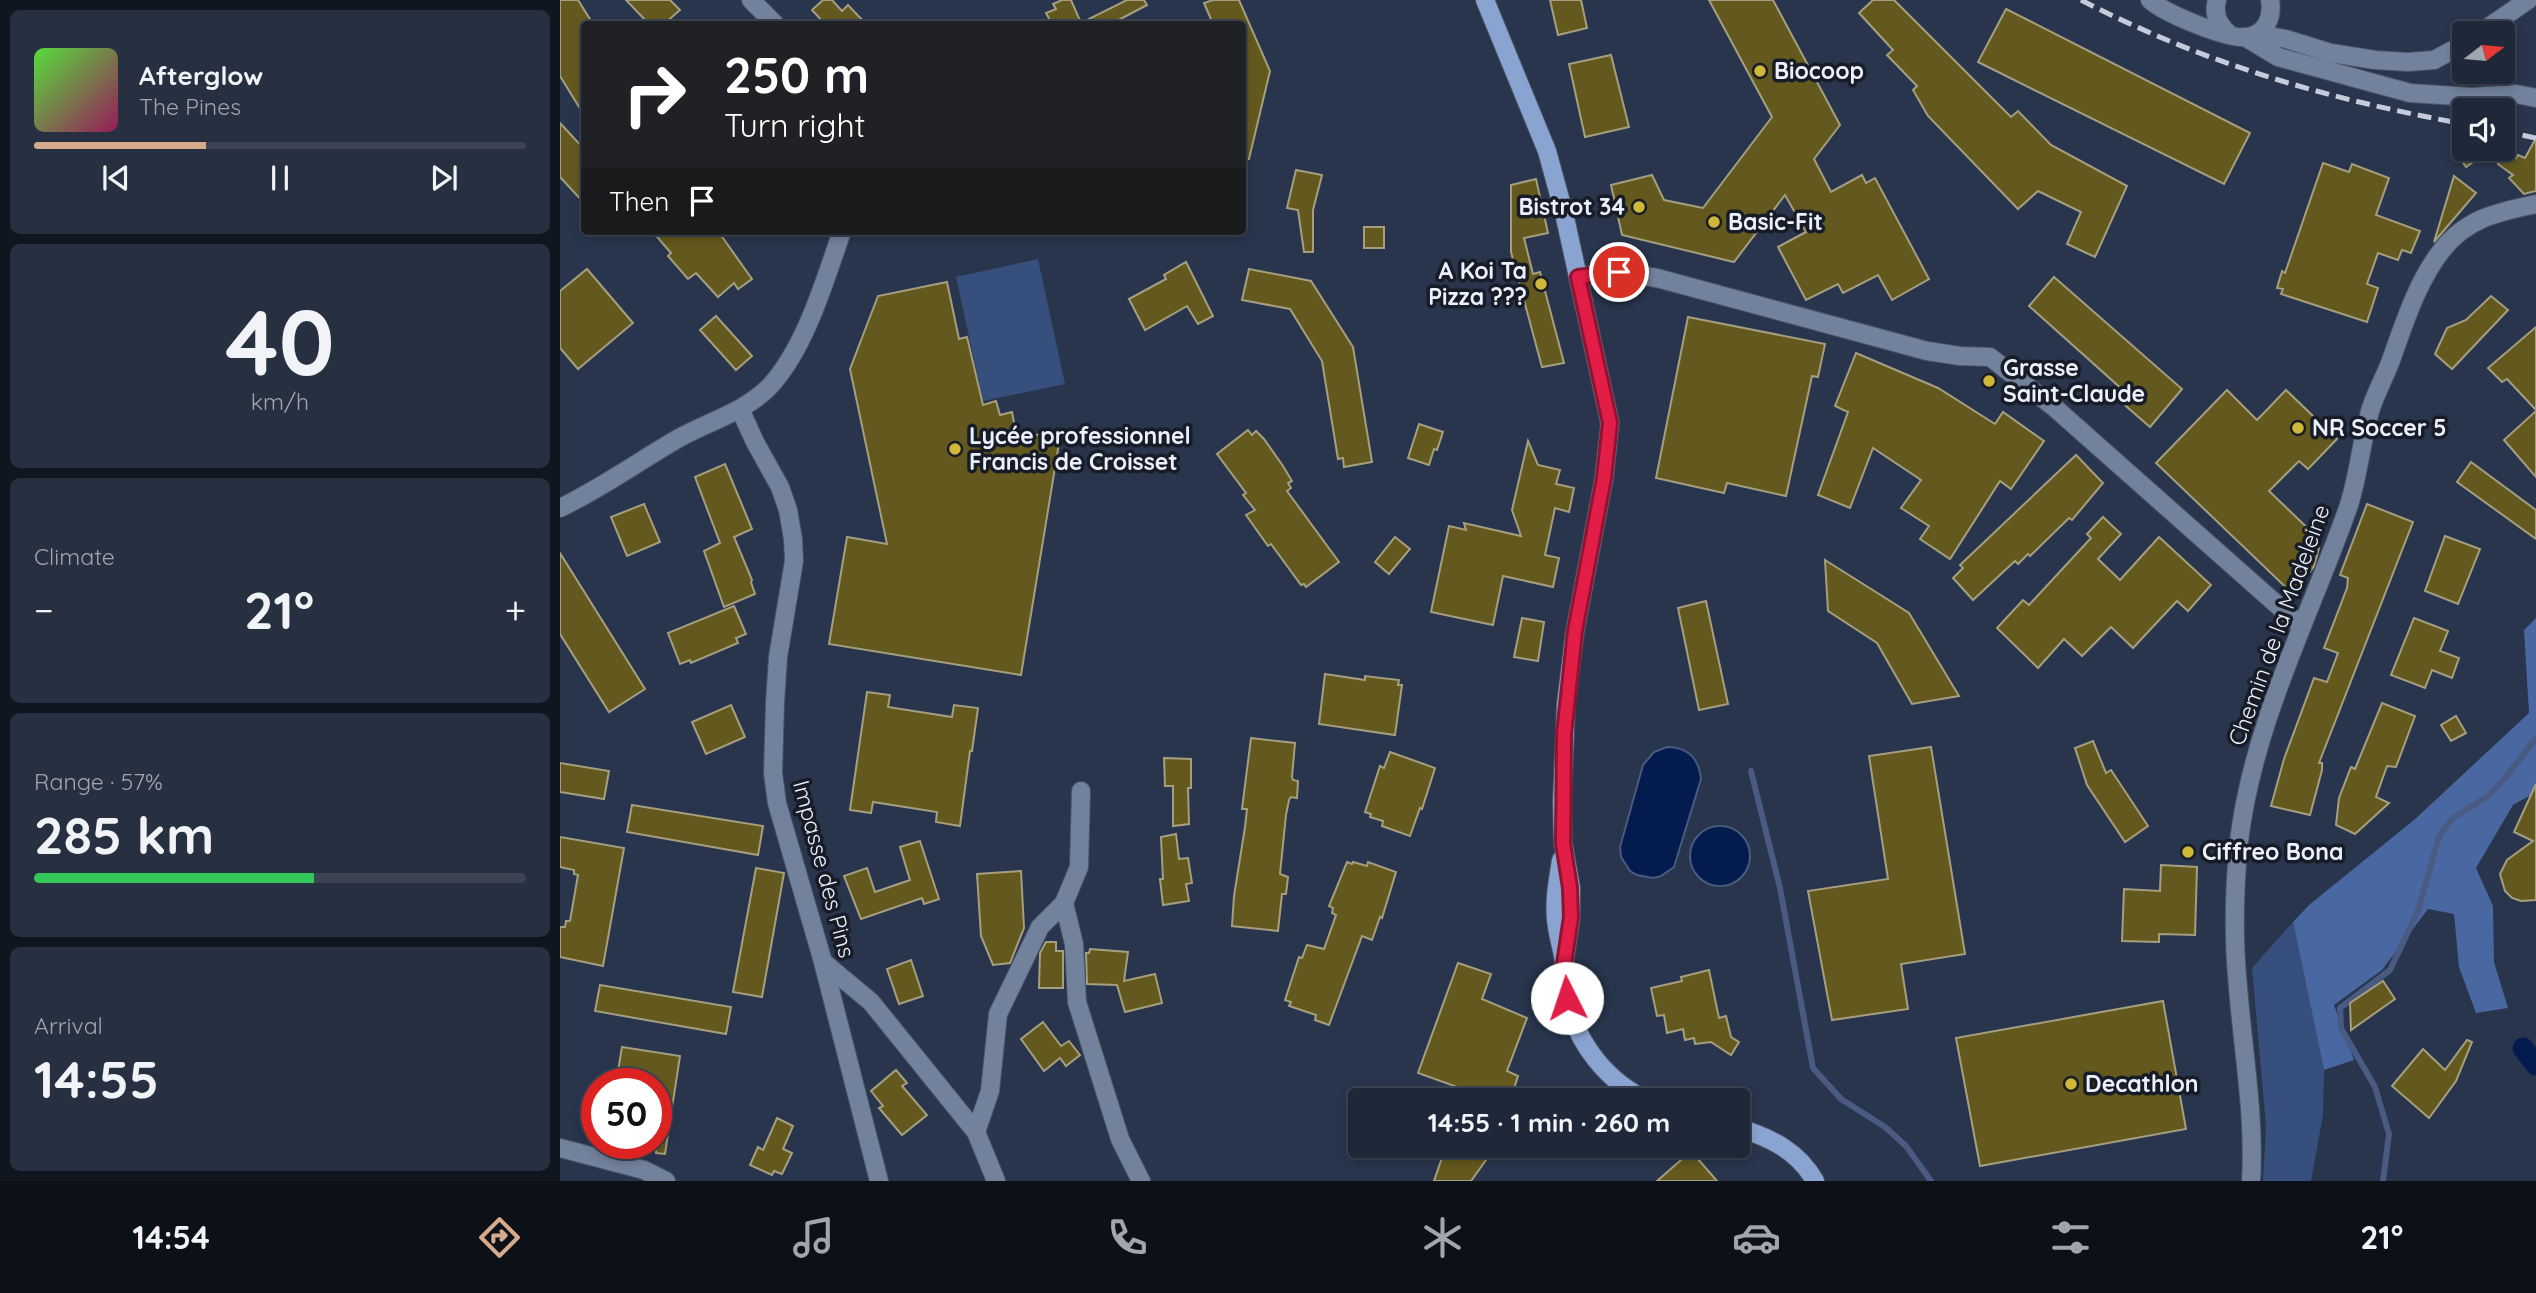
<!DOCTYPE html>
<html lang="en">
<head>
<meta charset="utf-8">
<style>
	:root { --surface:#1e2839; --page:#263041; --text:#f1f3f6; --muted:#a1a6ae; --line:#3c4453; --accent:#d6ab8b }
	body { margin:0; font-family:Quicksand,sans-serif; background:var(--page); color:var(--text); height:100vh; display:flex; flex-direction:column; font-size:26px; white-space:nowrap }
	* { box-sizing:border-box; margin:0 }
	p { font-size:23px; color:var(--muted) }
	.icon { flex:none; width:38px; height:38px; fill:none; stroke:currentColor; stroke-width:2; stroke-linecap:round; stroke-linejoin:round }
	.map { position:relative; flex:1; overflow:hidden }
	.panel { display:flex; flex-direction:column; gap:10px; padding:10px; background:#10161f; width:560px }
	.panel>* { flex:none }
	.top-card { position:absolute; left:21px; top:21px; width:665px; height:214px; border-radius:7px; box-shadow:0 4px 10px #0003,0 0 0 2px var(--line); background:#202124; color:#fff; overflow:hidden }
	.needle { width:46px; rotate:74deg }
	.tools { position:absolute; left:1892px; top:21px; display:grid; gap:14px }
	.tools a { display:grid; place-items:center; width:63px; height:63px; border-radius:7px; background:var(--surface); box-shadow:0 4px 10px #0003,0 0 0 2px var(--line); font-size:35px }
	.speed { position:absolute; left:21px; top:1068px; display:flex; gap:14px; font-size:35px; font-weight:700; text-align:center }
	.speed>* { display:grid; place-content:center; width:91px; height:91px; border-radius:50%; background:var(--surface); box-shadow:0 4px 10px #0003,0 0 0 2px var(--line); line-height:1 }
	.speed .limit { border:10px solid #d22; background:#fff; color:#111 }
	.pin { position:absolute; display:grid; place-items:center; width:60px; height:60px; color:#fff; margin:-30px; border:4px solid #fff; border-radius:50%; box-shadow:0 2px 7px #0007 }
	.me { position:absolute; width:77px; margin:-38px; rotate:356deg; stroke-linejoin:round; filter:drop-shadow(0 0 5px #0008) }
	.turn { display:flex; align-items:center; gap:24px; height:147px; padding:0 28px; font-size:32px }
	.turn .icon { width:91px; height:91px; stroke-width:2.5 }
	.turn b { display:block; font-size:49px; line-height:60px }
	.then { display:flex; align-items:center; height:66px; padding:0 28px; background:#0003; gap:14px; font-size:26px }
	.big { font-size:52px; font-weight:800; line-height:1.1 }
	.panel .card { flex:1; display:flex; flex-direction:column; justify-content:center; gap:10px; min-width:0; padding:0 24px; border-radius:10px; background:var(--page) }
	.panel .dial { align-items:center; gap:0 }
	.dial b { font-size:91px; line-height:1 }
	.song { display:flex; align-items:center; gap:21px }
	.cover { width:84px; height:84px; border-radius:10px; background:linear-gradient(135deg,hsl(110 70% 55%),hsl(330 70% 35%)) }
	.played { height:7px; border-radius:4px; background:linear-gradient(90deg,var(--accent) 35%,var(--line) 35%) }
	.keys { display:flex; justify-content:space-around; direction:ltr }
	.heat { display:flex; justify-content:space-between; align-items:center; font-size:38px; direction:ltr }
	.charge { height:10px; border-radius:5px; background:linear-gradient(90deg,#34c759 57%,var(--line) 0) }
	.trip { position:absolute; left:788px; top:1088px; width:402px; height:70px; border-radius:7px; background:var(--surface); box-shadow:0 4px 10px #0003,0 0 0 2px var(--line); font-weight:800; line-height:70px; text-align:center }
	.menu { display:flex; height:112px; justify-content:space-around; align-items:center; background:#0c1017; color:var(--muted) }
	.menu .icon { width:49px; height:49px }
	.menu .current { color:var(--accent) }
	.menu b { font-size:32px; color:var(--text) }
	main { display:flex; flex:1; min-height:0 }
	.map>svg:first-child { display:block }
</style>
</head>
<body>
<main>
<section class="panel">
<div class="card">
<div class="song"><i class="cover"></i><div><b>Afterglow</b><p>The Pines</p></div></div>
<div class="played"></div>
<div class="keys"><svg class="icon" aria-label="previous" viewBox="0 0 24 24"><path d="M18 5L8 12l10 7zM5 5v14"/></svg><svg class="icon" aria-label="pause" viewBox="0 0 24 24"><path d="M8 5v14M16 5v14"/></svg><svg class="icon" aria-label="next" viewBox="0 0 24 24"><path d="M6 5l10 7-10 7zM19 5v14"/></svg></div>
</div>
<div class="card dial"><b>40</b><p>km/h</p></div>
<div class="card"><p>Climate</p>
<div class="heat"><a>−</a><b class="big">21°</b><a>+</a></div>
</div>
<div class="card"><p>Range · 57%</p><b class="big">285 km</b><div class="charge"></div></div>
<div class="card"><p>Arrival</p><b class="big">14:55</b></div>
</section>
<div class="map">
<svg width="1976" height="1181" viewBox="0 0 1976 1181">
	<rect width="100%" height="100%" fill="#28354c"/>
	<g fill="#374f7c">
		<polygon points="478,259 505,384 423,401 396,277"/>
		<polygon points="1733,922 1764,1070 1763,1115 1751,1181 1703,1181 1706,1126 1692,968"/>
	</g>
	<polygon fill="#4967a1" points="1976,618 1976,792 1953,805 1916,868 1933,906 1934,962 1948,1008 1916,1013 1899,967 1894,914 1868,909 1822,970 1774,1005 1794,1060 1764,1070 1733,922 1749,905 1854,820 1969,713 1964,630"/>
	<g fill="#041b4e" stroke="#495b82" stroke-width="2">
		<path d="M1107,747C1128,747 1139,759 1141,779L1114,867L1101,876L1093,878L1077,875L1070,871L1061,857L1060,847L1083,765L1094,752Z"/>
		<circle cx="1160" cy="856" r="30"/>
	</g>
	<g fill="none" stroke-linecap="round" stroke-linejoin="round">
		<g stroke="#495b82" stroke-width="6">
			<polyline points="1191,771 1220,888 1253,1068 1281,1099 1325,1127 1346,1146 1371,1181"/>
			<polyline points="1823,1181 1829,1134 1815,1087 1781,1028 1780,1008 1830,970 1858,911 1879,836 1893,818 1928,796 1946,777 1976,738"/>
		</g>
		<polyline stroke="#041b4e" stroke-width="21" points="1963,1048 1976,1065"/>
	</g>
	<g fill="#63581d" stroke="#a59f80" stroke-width="2">
		<polygon points="0,0 18,0 33,24 24,24 24,115 0,76"/>
		<polygon points="66,0 110,0 120,10 104,24 89,24"/>
		<polygon points="263,0 272,0 282,11 288,5 306,24 265,24 252,10"/>
		<polygon points="502,0 511,0 521,23 567,0 584,0 587,5 551,24 492,24 486,13 496,9 493,4"/>
		<polygon points="653,0 679,0 710,71 689,159 682,159 682,24 653,24 644,3"/>
		<polygon points="990,0 1021,0 1027,28 998,35"/>
		<polygon points="1149,0 1213,0 1280,125 1254,159 1271,192 1302,175 1306,183 1315,178 1369,279 1332,300 1318,275 1283,293 1278,284 1246,300 1218,247 1246,232 1225,195 1174,262 1062,235 1051,185 1092,175 1104,200 1143,208 1212,117"/>
		<polygon points="1313,0 1334,0 1451,117 1458,111 1491,145 1567,186 1535,257 1507,244 1521,212 1478,191 1458,209 1368,116 1353,90 1357,86 1327,55 1333,50 1299,13"/>
		<polygon points="1446,9 1690,133 1664,184 1418,62"/>
		<polygon points="1051,55 1069,127 1025,137 1009,64"/>
		<polygon points="0,123 24,149 24,203 0,177"/>
		<polygon points="1976,138 1976,191 1964,194 1949,178 1953,175 1938,164 1946,151 1956,158 1958,155 1965,158"/>
		<polygon points="1894,149 1931,149 1906,167"/>
		<polygon points="1763,163 1789,172 1792,164 1829,178 1816,215 1860,231 1851,253 1842,250 1838,260 1818,253 1807,284 1818,288 1807,322 1721,294 1723,289 1717,288 1722,271 1725,273"/>
		<polygon points="736,170 762,175 753,210 753,252 744,252 738,210 727,208"/>
		<polygon points="1894,176 1916,193 1874,242"/>
		<polygon points="976,179 988,233 964,238 973,274 980,272 1004,363 982,367 951,252 951,185"/>
		<rect x="804" y="227" width="20" height="21"/>
		<polygon points="92,231 158,231 192,279 178,289 174,283 158,297 136,273 128,279 108,256 111,253"/>
		<polygon points="626,262 653,316 638,324 627,306 585,330 569,299 606,279 604,275"/>
		<polygon points="27,269 73,323 18,369 0,348 0,291"/>
		<polygon points="689,269 751,281 793,347 812,462 784,467 783,458 778,459 762,361 730,309 682,300"/>
		<polygon points="1494,277 1622,389 1590,427 1559,400 1565,392 1469,306"/>
		<polygon points="387,282 399,339 407,337 423,405 436,401 440,415 452,412 457,438 501,431 461,675 269,644 287,537 327,544 290,369 318,296"/>
		<polygon points="1931,296 1948,310 1892,369 1875,354 1887,328 1906,320"/>
		<polygon points="156,316 192,356 176,370 140,330"/>
		<polygon points="1128,317 1265,344 1258,377 1252,376 1226,496 1167,483 1164,493 1096,478"/>
		<polygon points="1976,327 1976,410 1947,379 1942,382 1928,368"/>
		<polygon points="1296,353 1378,388 1435,424 1443,412 1484,441 1451,489 1440,481 1390,559 1360,539 1369,526 1341,508 1361,480 1313,448 1290,508 1258,495 1288,412 1275,406"/>
		<polygon points="1667,390 1697,420 1726,390 1777,439 1748,469 1739,461 1709,491 1757,537 1753,542 1759,548 1754,566 1734,595 1596,463"/>
		<polygon points="1976,411 1976,477 1944,440"/>
		<polygon points="859,424 883,432 877,450 874,449 869,465 848,458"/>
		<polygon points="688,430 692,435 696,431 704,439 723,466 732,481 728,483 731,488 727,491 779,562 746,587 744,584 741,585 711,544 708,546 686,515 695,510 683,495 686,493 657,454"/>
		<polygon points="968,441 978,465 1000,470 996,484 1014,488 1009,512 995,508 985,555 999,558 993,587 943,576 933,625 871,612 889,526 906,530 904,523 961,536 952,510"/>
		<polygon points="1516,455 1543,483 1512,520 1509,518 1470,556 1468,554 1458,564 1455,561 1413,600 1393,578 1403,568 1400,565"/>
		<polygon points="1911,462 1976,510 1976,539 1897,482"/>
		<polygon points="165,464 192,529 174,537 192,580 191,582 195,594 164,607 144,551 160,543 135,477"/>
		<polygon points="84,504 100,542 67,556 51,517"/>
		<polygon points="1807,504 1853,522 1759,763 1762,763 1762,770 1750,815 1711,806 1724,759 1754,678 1767,682 1778,653 1764,648 1787,588 1788,578 1780,575"/>
		<polygon points="1543,517 1561,534 1538,559 1560,580 1599,537 1651,585 1628,611 1617,601 1573,648 1551,627 1522,656 1504,639 1478,668 1437,628 1463,600 1469,605 1531,538 1527,534"/>
		<polygon points="1885,536 1920,549 1898,604 1865,591"/>
		<polygon points="835,537 850,549 829,574 815,562"/>
		<polygon points="0,553 85,689 49,712 0,634"/>
		<polygon points="1265,560 1349,613 1399,696 1352,704 1317,643 1268,611"/>
		<polygon points="1146,601 1168,704 1139,710 1118,608"/>
		<polygon points="174,606 186,634 176,638 178,643 131,663 130,660 120,664 108,633"/>
		<polygon points="962,618 984,622 978,661 954,657"/>
		<polygon points="1854,618 1888,631 1880,651 1899,658 1892,678 1872,670 1865,688 1831,675"/>
		<polygon points="765,674 805,680 805,676 839,680 838,685 842,685 835,735 759,724"/>
		<polygon points="307,692 330,695 328,707 392,717 394,705 418,708 412,751 410,751 400,826 376,822 377,812 313,802 311,813 290,810"/>
		<polygon points="1822,703 1855,716 1836,767 1827,766 1816,797 1829,803 1795,834 1776,825 1779,798 1791,767 1795,769"/>
		<polygon points="171,705 185,737 146,754 132,722"/>
		<polygon points="1896,716 1906,733 1891,741 1881,725"/>
		<polygon points="691,738 735,743 732,777 733,780 738,781 737,798 731,797 729,800 726,815 720,874 728,877 726,894 722,894 718,931 672,926 674,896 685,827 687,809 682,809"/>
		<polygon points="1533,741 1546,773 1551,770 1588,826 1565,842 1527,785 1515,748"/>
		<polygon points="1371,747 1405,954 1341,964 1348,1009 1272,1020 1248,891 1328,879 1309,756"/>
		<polygon points="830,752 875,768 862,809 860,808 850,836 822,826 823,821 810,817 811,814 805,812 820,766 824,768"/>
		<polygon points="604,758 631,759 631,788 628,788 629,824 613,826 613,786 605,786"/>
		<polygon points="0,763 49,771 44,799 0,792"/>
		<polygon points="1976,784 1976,900 1961,901 1952,898 1945,891 1940,874 1947,860 1973,841 1954,832"/>
		<polygon points="72,805 203,826 198,855 67,832"/>
		<polygon points="616,834 619,859 628,858 632,883 626,884 629,901 603,905 600,879 603,879 601,837"/>
		<polygon points="0,837 64,848 43,966 0,957 0,927 5,927 6,921 10,921 18,875 14,874 14,870 0,867"/>
		<polygon points="360,841 379,899 364,904 362,898 301,919 284,876 307,868 315,892 350,880 340,847"/>
		<polygon points="787,862 792,864 793,862 807,866 808,862 836,872 822,918 820,917 812,940 802,936 769,1025 755,1020 756,1015 729,1006 731,1002 725,1000 739,957 742,958 747,945 764,949 776,915 772,913 773,908 769,906"/>
		<polygon points="1601,865 1637,867 1635,935 1599,934 1599,942 1562,941 1564,889 1600,891"/>
		<polygon points="196,868 224,873 202,997 173,992"/>
		<polygon points="461,871 464,928 450,963 433,965 421,936 417,874"/>
		<polygon points="486,942 496,942 496,951 503,951 503,988 479,988 480,953"/>
		<polygon points="530,949 568,952 564,981 595,974 602,1003 565,1012 557,985 527,984 526,953 529,953"/>
		<polygon points="351,960 363,996 339,1004 327,969"/>
		<polygon points="898,963 931,974 922,999 967,1018 947,1071 958,1076 950,1101 936,1101 858,1073"/>
		<polygon points="1149,970 1159,1018 1166,1016 1171,1037 1179,1042 1171,1055 1151,1042 1135,1044 1134,1038 1125,1040 1123,1029 1107,1033 1104,1015 1097,1016 1091,988 1122,981 1121,977"/>
		<polygon points="1823,981 1835,999 1791,1030 1790,1003"/>
		<polygon points="40,985 171,1007 166,1034 35,1011"/>
		<polygon points="1603,1001 1626,1129 1420,1166 1396,1038"/>
		<polygon points="483,1022 501,1046 509,1041 520,1055 506,1066 500,1058 484,1071 461,1039"/>
		<polygon points="1907,1040 1912,1042 1896,1081 1869,1118 1832,1086 1863,1049 1885,1070"/>
		<polygon points="62,1047 120,1056 105,1154 96,1153 96,1083 56,1083"/>
		<polygon points="336,1070 347,1083 342,1086 367,1115 342,1135 319,1108 323,1106 311,1091"/>
		<polygon points="217,1118 233,1126 223,1149 232,1153 222,1174 214,1171 212,1175 190,1165 198,1147 203,1150"/>
		<polygon points="886,1146 936,1146 911,1181 874,1181"/>
		<polygon points="1131,1151 1157,1181 1097,1181 1121,1160"/>
	</g>
	<g fill="none" stroke-linecap="round" stroke-linejoin="round">
		<defs>
			<g id="minor">
				<polyline points="191,0 215,24"/>
				<path d="M1590,0C1604,13 1668,40 1687,37C1706,34 1713,17 1710,0"/>
				<path d="M1657,0C1653,14 1658,25 1669,34"/>
				<polyline points="1920,33 1968,0"/>
				<polyline points="1697,34 1726,39 1771,53 1815,60 1848,62 1874,60 1904,44"/>
				<polyline points="1685,37 1718,57 1850,93 1912,97 1956,94 1976,98"/>
				<polyline points="1018,277 1059,272 1097,278 1367,351 1400,356 1430,357 1495,408 1741,626"/>
				<polyline points="180,409 195,442 220,487 228,510 233,539 234,561 218,657 215,703 213,773 217,803 263,962 319,1181"/>
				<path d="M0,508C42,488 79,461 119,438C150,421 187,411 211,385C246,346 265,280 282,231"/>
				<polyline points="504,903 519,867 521,791"/>
				<polyline points="263,962 311,1002 416,1132 436,1181"/>
				<polyline points="416,1132 430,1091 438,1014 480,927 504,903 514,944 517,1002 560,1139 581,1181"/>
				<polyline points="0,1148 84,1170 106,1181"/>
				<path d="M1691,1181C1695,1116 1683,1052 1678,987C1673,938 1674,890 1679,841C1693,724 1749,618 1788,508C1799,475 1801,441 1811,408C1816,393 1824,378 1830,363C1843,327 1857,281 1882,250C1907,218 1938,212 1976,204"/>
			</g>
			<g id="major">
				<polyline points="925,0 987,151 1004,213 1050,423 1044,478 1015,631 1006,704 1002,802 1003,843 1011,888 1011,917 1004,964"/>
				<path d="M1001,860C998,880 994,899 996,919C997,933 1002,948 1004,962C1006,974 1005,987 1007,999C1017,1044 1047,1082 1089,1101"/>
				<path d="M1178,1128C1210,1137 1238,1151 1255,1181"/>
			</g>
		</defs>
		<use href="#minor" stroke="#495366" stroke-width="20"/>
		<use href="#major" stroke="#495366" stroke-width="20"/>
		<use href="#minor" stroke="#73829c" stroke-width="18"/>
		<use href="#major" stroke="#8aa4d2" stroke-width="18"/>
		<g stroke="#c4ccdb" stroke-width="5" stroke-dasharray="14 7" stroke-linecap="butt">
			<path d="M1521,0C1645,64 1767,99 1904,124"/>
			<polyline points="1942,131 1976,138"/>
		</g>
	</g>
	<g fill="none" stroke-linecap="round" stroke-linejoin="round">
		<defs>
			<polyline id="route" points="1007,998 1004,964 1011,917 1010,888 1003,843 1004,734 1015,631 1044,478 1050,423 1018,277 1059,272"/>
		</defs>
		<use href="#route" stroke="#92132f" stroke-width="18"/>
		<use href="#route" stroke="#e11d48" stroke-width="12"/>
	</g>
	<g fill="#cfb837" stroke="#171c27" stroke-width="2.5">
		<circle cx="1200" cy="71" r="7"/>
		<circle cx="1079" cy="207" r="7"/>
		<circle cx="1154" cy="222" r="7"/>
		<circle cx="981" cy="284" r="7"/>
		<circle cx="1429" cy="381" r="7"/>
		<circle cx="1738" cy="428" r="7"/>
		<circle cx="395" cy="449" r="7"/>
		<circle cx="1628" cy="852" r="7"/>
		<circle cx="1511" cy="1084" r="7"/>
	</g>
	<g text-anchor="middle" stroke-width="7" stroke-linejoin="round" paint-order="stroke">
		<g font-size="23" font-weight="bold" fill="#eaf1fd" stroke="#171c27" text-anchor="start">
			<text x="1214" y="79">Biocoop</text>
			<text x="1065" y="215" text-anchor="end">Bistrot 34</text>
			<text x="1168" y="230">Basic-Fit</text>
			<text x="967" y="279" text-anchor="end">A Koi Ta<tspan x="967" dy="26">Pizza ???</tspan></text>
			<text x="1443" y="376">Grasse<tspan x="1443" dy="26">Saint-Claude</tspan></text>
			<text x="1752" y="436">NR Soccer 5</text>
			<text x="409" y="444">Lycée professionnel<tspan x="409" dy="26">Francis de Croisset</tspan></text>
			<text x="1642" y="860">Ciffreo Bona</text>
			<text x="1525" y="1092">Decathlon</text>
		</g>
		<g font-size="23" fill="#eaf1fd" stroke="#171c27">
			<text transform="translate(1719 625) rotate(-70)" y="8">Chemin de la Madeleine</text>
			<text transform="translate(264 869) rotate(75)" y="8">Impasse des Pins</text>
		</g>
	</g>
</svg>
<div class="tools">
<a><svg class="needle" viewBox="-14 -14 28 28"><path d="M0-13l5 13h-10z" fill="#e53935"/><path d="M0 13l5-13h-10z" fill="#a1a6ae"/></svg></a>
<a><svg class="icon" aria-label="sound" viewBox="0 0 24 24"><path d="M4 9h4l5-4v14l-5-4H4zM17 9q2 3 0 6"/></svg></a>
</div>
<div class="speed"><div class="limit">50</div></div>
<div class="pin" style="left:1059px;top:272px;background:#d93025"><svg class="icon" aria-label="arrive" viewBox="0 0 24 24"><path d="M6 21V4h12l-3 4 3 4H6"/></svg></div>
<svg class="me" style="left:1007px;top:998px" viewBox="-20 -20 40 40"><circle r="19" fill="#fff"/><path d="M0-13L10 11 0 6-10 11z" fill="#e11d48"/></svg>
<div class="trip">14:55 · 1 min · 260 m</div>
<div class="top-card">
<div class="turn"><svg class="icon" aria-label="right" viewBox="0 0 24 24"><path d="M7 20v-9h11M14 6l5 5-5 5"/></svg><div><b>250 m</b>Turn right</div></div>
<div class="then">Then<svg class="icon" aria-label="arrive" viewBox="0 0 24 24"><path d="M6 21V4h12l-3 4 3 4H6"/></svg></div>
</div>
</div>
</main>
<nav class="menu">
<b>14:54</b>
<svg class="icon current" aria-label="directions" viewBox="0 0 24 24"><path d="M12 3l9 9-9 9-9-9zM9 14v-3h6M13 9l2 2-2 2"/></svg>
<svg class="icon" aria-label="music" viewBox="0 0 24 24"><path d="M9 18V5l10-2v13"/><circle cx="6" cy="18" r="3"/><circle cx="16" cy="16" r="3"/></svg>
<svg class="icon" aria-label="phone" viewBox="0 0 24 24"><path d="M5 4h4l2 5-3 2q2 4 5 5l2-3 5 2v4C11 20 4 13 5 4z"/></svg>
<svg class="icon" aria-label="climate" viewBox="0 0 24 24"><path d="M12 3v18M4 7l16 10M4 17L20 7"/></svg>
<svg class="icon" aria-label="car" viewBox="0 0 24 24"><path d="M5 17H2v-5l4-1 3-4h7l3 4 3 1v5h-3M9 17h6M6 11h13"/><circle cx="7" cy="17" r="2"/><circle cx="17" cy="17" r="2"/></svg>
<svg class="icon" aria-label="filters" viewBox="0 0 24 24"><path d="M4 7h16M4 17h16"/><circle cx="9" cy="7" r="2"/><circle cx="15" cy="17" r="2"/></svg>
<b>21°</b>
</nav>
</body>
</html>
